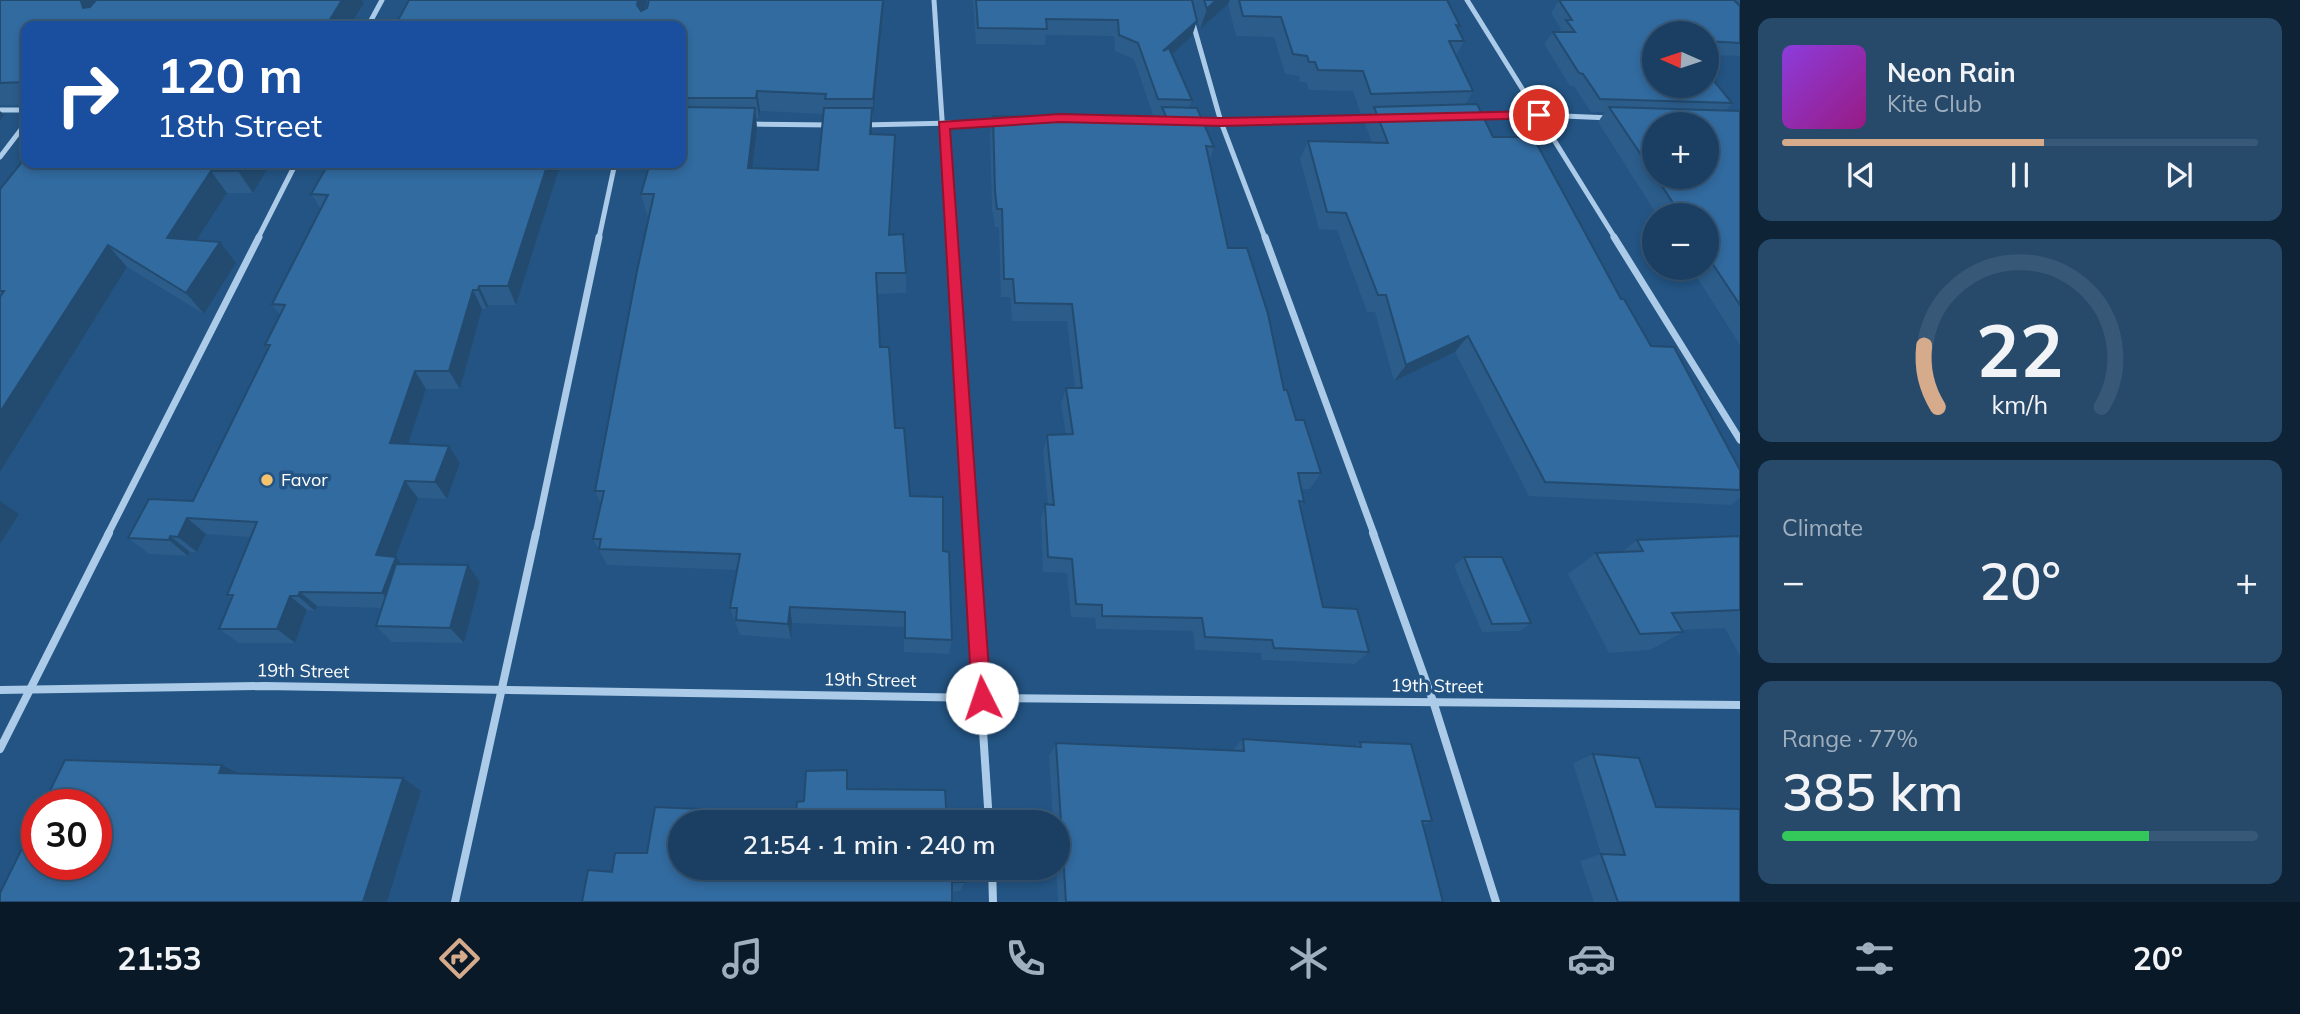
<!DOCTYPE html>
<html lang="en">
<head>
<meta charset="utf-8">
<style>
	:root { --surface:#1a3f62; --page:#274a6b; --text:#f1f3f6; --muted:#9fafbe; --line:#385877; --accent:#d6ab8b }
	body { margin:0; font-family:Mulish,sans-serif; background:var(--page); color:var(--text); height:100vh; display:flex; flex-direction:column; font-size:26px; white-space:nowrap }
	* { box-sizing:border-box; margin:0 }
	p { font-size:23px; color:var(--muted) }
	.icon { flex:none; width:38px; height:38px; fill:none; stroke:currentColor; stroke-width:2; stroke-linecap:round; stroke-linejoin:round }
	.map { position:relative; flex:1; overflow:hidden }
	.side { display:flex; flex-direction:column; gap:18px; padding:18px; background:#0e2336; width:560px }
	.side>* { flex:none }
	.top-card { position:absolute; left:21px; top:21px; width:665px; height:147px; border-radius:14px; box-shadow:0 4px 10px #0003,0 0 0 2px var(--line); background:#1a4fa0; color:#fff; overflow:hidden }
	.needle { width:46px; rotate:273deg }
	.fabs { position:absolute; left:1642px; top:21px; display:grid; gap:14px }
	.fabs a { display:grid; place-items:center; width:77px; height:77px; border-radius:50%; background:var(--surface); box-shadow:0 4px 10px #0003,0 0 0 2px var(--line); font-size:35px }
	.speed { position:absolute; left:21px; top:789px; display:flex; gap:14px; font-size:35px; font-weight:700; text-align:center }
	.speed>* { display:grid; place-content:center; width:91px; height:91px; border-radius:50%; background:var(--surface); box-shadow:0 4px 10px #0003,0 0 0 2px var(--line); line-height:1 }
	.speed .limit { border:10px solid #d22; background:#fff; color:#111 }
	.pin { position:absolute; display:grid; place-items:center; width:60px; height:60px; color:#fff; margin:-30px; border:4px solid #fff; border-radius:50%; box-shadow:0 2px 7px #0007 }
	.me { position:absolute; width:77px; margin:-38px; rotate:356deg; stroke-linejoin:round; filter:drop-shadow(0 0 5px #0008) }
	.turn { display:flex; align-items:center; gap:24px; height:147px; padding:0 21px; font-size:32px }
	.turn .icon { width:91px; height:91px; stroke-width:2.5 }
	.turn b { display:block; font-size:49px; line-height:60px }
	.big { font-size:52px; font-weight:600; line-height:1.1 }
	.side .card { flex:1; display:flex; flex-direction:column; justify-content:center; gap:10px; min-width:0; padding:0 24px; border-radius:14px; background:var(--page) }
	.side .dial { align-items:center; gap:0 }
	.dial svg { height:182px; overflow:visible; fill:none; stroke:var(--line); stroke-width:7; stroke-linecap:round; text-anchor:middle }
	.dial text { fill:var(--text); stroke:none }
	.song { display:flex; align-items:center; gap:21px }
	.cover { width:84px; height:84px; border-radius:10px; background:linear-gradient(135deg,hsl(270 70% 55%),hsl(310 70% 35%)) }
	.played { height:7px; border-radius:4px; background:linear-gradient(90deg,var(--accent) 55%,var(--line) 55%) }
	.keys { display:flex; justify-content:space-around; direction:ltr }
	.heat { display:flex; justify-content:space-between; align-items:center; font-size:38px; direction:ltr }
	.charge { height:10px; border-radius:5px; background:linear-gradient(90deg,#34c759 77%,var(--line) 0) }
	.trip { position:absolute; left:668px; top:810px; width:402px; height:70px; border-radius:35px; background:var(--surface); box-shadow:0 4px 10px #0003,0 0 0 2px var(--line); font-weight:600; line-height:70px; text-align:center }
	.tabs { display:flex; height:112px; justify-content:space-around; align-items:center; background:#0a1927; color:var(--muted) }
	.tabs .icon { width:49px; height:49px }
	.tabs .current { color:var(--accent) }
	.tabs b { font-size:32px; color:var(--text) }
	main { display:flex; flex:1; min-height:0 }
	.map>svg:first-child { display:block }
</style>
</head>
<body>
<main>
<div class="map">
<svg width="1740" height="902" viewBox="0 0 1740 902">
	<rect width="100%" height="100%" fill="#235483"/>
	<g fill="none" stroke-linecap="round" stroke-linejoin="round">
		<g stroke="#abcbe8" stroke-width="5">
			<polyline points="934,0 950,238"/>
			<polyline points="1467,0 1615,238"/>
			<polyline points="1192,20 1221,122 1265,238"/>
			<polyline points="368,26 382,0"/>
			<polyline points="0,110 26,110"/>
			<polyline points="1476,117 1539,115 1611,118"/>
			<polyline points="1196,121 1376,119"/>
			<polyline points="748,124 831,125"/>
			<polyline points="863,125 998,122"/>
			<polyline points="0,157 26,123"/>
			<polyline points="258,238 296,163"/>
			<polyline points="599,238 615,163"/>
		</g>
		<g stroke="#abcbe8" stroke-width="7">
			<polyline points="950,237 970,534"/>
			<polyline points="1265,237 1374,534"/>
			<polyline points="1614,237 1740,440"/>
			<polyline points="108,534 259,237"/>
			<polyline points="536,534 599,237"/>
		</g>
		<g stroke="#abcbe8" stroke-width="8">
			<polyline points="970,533 989,822"/>
			<polyline points="1373,533 1433,701 1496,902"/>
			<polyline points="0,690 264,686 982,698 1740,705"/>
			<polyline points="0,749 109,533"/>
			<polyline points="992,868 993,902"/>
			<polyline points="455,902 536,533"/>
		</g>
	</g>
	<g fill="#2b5c8a" fill-rule="evenodd">
		<polygon points="0,0 362,0 364,3 350,26 26,26 26,105 0,105"/>
		<path d="M409,0H647L645,9L647,8L649,0H884L873,119H872V134L895,135L890,235L906,273V293L877,294L880,347L895,428L910,496L943,551L952,640L949,654L904,652V627L792,623L791,639L740,635L730,608L737,570L607,565L593,539L601,504L595,491L649,215H647L641,194L681,163L683,107L682,96H681V26ZM760,111L823,114L818,170L753,168L757,129L756,118H759Z"/>
		<polygon points="973,0 1192,0 1192,36 1172,54 1192,100 1189,108 1214,147 1209,161 1228,248 1296,420 1321,473 1310,489 1301,489 1304,502 1300,507 1323,607 1369,652 1355,664 1262,660 1261,653 1195,650 1193,631 1096,629 1095,618 1071,617 1067,573 1043,572 1041,519 1045,504 1048,504 1043,451 1047,435 1066,435 1061,404 1066,388 1075,388 1067,321 1012,321 1010,297 1001,297 999,227 995,227 992,210 990,134 993,116 1159,119 1160,115 1153,115 1134,59 1115,51 1114,36 1046,35 1045,45 976,44"/>
		<polygon points="1192,0 1447,0 1460,26 1458,29 1464,41 1456,56 1473,91 1465,105 1493,137 1621,299 1651,346 1740,470 1740,498 1730,505 1529,496 1455,352 1394,381 1375,312 1367,312 1337,230 1319,229 1300,159 1308,141 1372,143 1365,124 1371,113 1361,114 1353,91 1309,90 1306,82 1300,82 1299,76 1285,74 1274,37 1236,36 1228,4 1200,29"/>
		<path d="M1559,0H1740V56L1706,55V33H1654L1732,103L1726,111H1740V345L1691,268H1706V215H1657L1598,122L1605,112H1591L1574,86H1570L1544,44L1553,32H1559L1561,29L1551,13ZM1654,124L1706,177H1654Z"/>
		<polygon points="271,163 253,193 227,193 197,240 236,263 204,314 127,267 0,472 0,189"/>
		<polygon points="329,163 561,163 516,305 488,305 487,309 482,309 460,389 426,389 408,444 449,446 460,463 447,499 418,498 395,557 402,564 480,582 464,643 392,642 376,626 382,608 317,606 315,611 307,610 295,643 239,643 219,629 232,599 227,595 251,537 206,534 197,552 190,552 188,556 149,554 128,538 193,501 268,348 265,345 280,315 272,304 321,209 311,194"/>
		<polygon points="1740,536 1740,656 1725,628 1682,630 1683,632 1650,650 1609,653 1568,574 1596,553 1622,552 1637,540"/>
		<polygon points="1464,557 1531,623 1520,631 1482,632 1454,566"/>
		<polygon points="1243,739 1353,747 1360,742 1432,821 1424,825 1443,902 1058,902 1056,868 1059,868 1059,822 1053,822 1049,756 1056,743 1232,750"/>
		<polygon points="1593,754 1656,807 1740,902 1594,902 1580,861 1601,854 1573,763"/>
		<polygon points="847,770 848,789 945,790 947,822 681,822 681,868 964,868 965,882 960,891 952,892 952,902 582,902 588,870 612,872 615,853 647,853 655,807 796,813 797,802 804,801 806,771"/>
	</g>
	<g fill="#234b70">
		<polygon points="82,0 115,0 83,8 81,1"/>
		<polygon points="342,0 362,0 364,3 350,26 326,26"/>
		<polygon points="638,0 647,0 641,25 637,5"/>
		<polygon points="883,0 884,0 873,119 873,99"/>
		<polygon points="1216,0 1230,0 1228,4 1200,29 1207,9"/>
		<polygon points="1197,21 1192,36 1158,67 1163,51"/>
		<polygon points="757,91 760,111 759,118 756,98"/>
		<polygon points="755,108 757,129 750,189 748,168"/>
		<polygon points="872,108 872,130 870,156 870,134"/>
		<polygon points="0,111 4,115 0,120"/>
		<polygon points="243,163 271,163 253,193 238,171"/>
		<polygon points="548,163 561,163 516,305 508,286"/>
		<polygon points="211,171 227,193 184,260 167,238"/>
		<polygon points="220,242 236,263 204,314 186,293"/>
		<polygon points="108,245 127,267 0,472 0,412"/>
		<polygon points="479,286 488,305 487,309 478,290"/>
		<polygon points="473,290 482,309 460,389 449,371"/>
		<polygon points="1468,336 1455,352 1394,381 1406,365"/>
		<polygon points="415,371 426,389 403,460 390,443"/>
		<polygon points="449,446 460,463 447,499 435,482"/>
		<polygon points="405,481 418,498 390,571 376,555"/>
		<polygon points="0,501 19,514 0,544"/>
		<polygon points="187,518 206,534 197,552 178,537"/>
		<polygon points="170,536 190,552 188,556 169,540"/>
		<polygon points="396,557 409,573 397,608 382,593"/>
		<polygon points="468,565 480,582 464,643 450,628"/>
		<polygon points="300,592 317,606 315,611 298,596"/>
		<polygon points="290,596 307,610 295,643 277,629"/>
		<polygon points="790,607 792,623 791,639 788,624"/>
		<polygon points="222,765 248,778 219,773"/>
		<polygon points="403,778 421,791 387,902 363,902"/>
	</g>
	<g fill="#326ba0" stroke="#234b70" stroke-width="2">
		<polygon points="0,0 82,0 81,1 83,8 90,7 96,0 342,0 326,26 26,26 26,82 0,83"/>
		<polygon points="409,0 638,0 637,5 641,11 647,8 649,0 883,0 873,99 825,99 826,94 757,91 756,98 682,98 685,76 681,76 681,26 395,26"/>
		<polygon points="976,0 1192,0 1197,21 1163,51 1169,48 1192,100 1158,99 1138,43 1119,35 1118,20 1046,19 1047,29 978,28"/>
		<polygon points="1204,0 1216,0 1207,9"/>
		<polygon points="1239,0 1447,0 1460,26 1456,25 1464,41 1449,41 1473,91 1371,94 1363,71 1318,70 1315,62 1309,62 1307,56 1293,54 1281,17 1243,16"/>
		<polygon points="1559,0 1734,0 1740,6 1740,43 1706,41 1706,33 1654,33 1654,86 1706,86 1706,71 1732,103 1600,99 1583,74 1579,73 1553,32 1575,32 1566,20 1572,20"/>
		<polygon points="1477,104 1493,137 1533,137 1621,299 1624,299 1651,346 1674,347 1740,470 1740,490 1545,482 1468,336 1406,365 1386,295 1378,295 1346,213 1327,212 1308,141 1388,143 1374,107"/>
		<polygon points="681,107 755,108 748,168 818,170 824,108 872,108 870,134 895,135 889,235 903,234 906,273 876,273 880,347 889,347 895,428 904,428 910,496 943,497 943,551 949,552 952,640 905,638 905,612 790,607 788,624 736,620 737,608 730,608 740,554 599,549 601,539 593,539 604,491 595,491 637,271 654,194 641,194 650,163 681,163"/>
		<polygon points="1162,107 1197,108 1214,147 1206,146 1228,248 1247,248 1268,314 1284,390 1287,390 1296,420 1304,420 1321,473 1298,473 1304,502 1299,501 1323,607 1357,609 1369,652 1274,648 1272,640 1205,637 1202,618 1102,616 1102,605 1076,604 1072,559 1048,557 1045,504 1054,505 1047,435 1073,434 1066,388 1082,388 1072,304 1015,303 1013,279 1004,279 1002,209 997,209 995,191 993,116 1167,119"/>
		<polygon points="1609,107 1740,111 1740,305 1706,254 1706,215 1681,215 1656,177 1706,177 1706,124 1654,124 1654,174"/>
		<polygon points="26,157 26,163 243,163 238,171 211,171 167,238 220,242 186,293 108,245 0,412 0,297 4,291 0,291 0,189"/>
		<polygon points="329,163 548,163 508,286 479,286 478,290 473,290 449,371 415,371 390,443 449,446 435,482 405,481 376,555 396,557 382,593 300,592 298,596 290,596 277,629 219,629 233,595 227,595 257,522 187,518 178,537 170,536 169,540 128,538 149,499 193,501 270,345 265,345 285,305 272,304 328,195 311,194"/>
		<polygon points="1740,536 1740,610 1672,613 1683,632 1640,634 1596,553 1643,551 1637,540"/>
		<polygon points="1464,557 1502,557 1531,623 1492,624"/>
		<polygon points="396,564 468,565 450,628 376,626"/>
		<polygon points="1243,739 1361,747 1360,742 1411,744 1432,821 1422,821 1443,902 1066,902 1056,743 1244,751"/>
		<polygon points="1593,754 1639,758 1656,807 1740,809 1740,902 1618,902 1601,854 1625,855"/>
		<polygon points="65,760 222,765 219,773 403,778 363,902 0,902 0,893 37,818 37,864 96,864 96,805 43,805"/>
		<polygon points="847,770 847,789 945,790 947,822 681,822 681,868 964,868 965,882 952,882 952,902 582,902 588,870 612,872 615,853 647,853 655,807 796,813 797,802 804,801 806,771"/>
	</g>
	<polygon fill="#e11d48" stroke="#92132f" stroke-width="2" points="1539,111 1543,113 1543,118 1221,126 1060,122 950,129 991,698 988,704 982,707 975,704 972,698 939,122 1060,114 1221,118"/>
	<circle fill="#f4c36d" stroke="#235483" stroke-width="2.5" cx="267" cy="480" r="7"/>
	<g text-anchor="middle" stroke-width="7" stroke-linejoin="round" paint-order="stroke">
		<g font-size="18" fill="#fff" stroke="#235483" text-anchor="start">
			<text x="281" y="486">Favor</text>
		</g>
		<g font-size="18" fill="#fff" stroke="#235483">
			<text transform="translate(303 671) rotate(1)" y="6">19th Street</text>
			<text transform="translate(870 680) rotate(1)" y="6">19th Street</text>
			<text transform="translate(1437 686) rotate(1)" y="6">19th Street</text>
		</g>
	</g>
</svg>
<div class="fabs">
<a><svg class="needle" viewBox="-14 -14 28 28"><path d="M0-13l5 13h-10z" fill="#e53935"/><path d="M0 13l5-13h-10z" fill="#9fafbe"/></svg></a>
<a>+</a>
<a>−</a>
</div>
<div class="speed"><div class="limit">30</div></div>
<div class="pin" style="left:1539px;top:115px;background:#d93025"><svg class="icon" aria-label="arrive" viewBox="0 0 24 24"><path d="M6 21V4h12l-3 4 3 4H6"/></svg></div>
<svg class="me" style="left:982px;top:698px" viewBox="-20 -20 40 40"><circle r="19" fill="#fff"/><path d="M0-13L10 11 0 6-10 11z" fill="#e11d48"/></svg>
<div class="trip">21:54 · 1 min · 240 m</div>
<div class="top-card">
<div class="turn"><svg class="icon" aria-label="right" viewBox="0 0 24 24"><path d="M7 20v-9h11M14 6l5 5-5 5"/></svg><div><b>120 m</b>18th Street</div></div>
</div>
</div>
<section class="side">
<div class="card">
<div class="song"><i class="cover"></i><div><b>Neon Rain</b><p>Kite Club</p></div></div>
<div class="played"></div>
<div class="keys"><svg class="icon" aria-label="previous" viewBox="0 0 24 24"><path d="M18 5L8 12l10 7zM5 5v14"/></svg><svg class="icon" aria-label="pause" viewBox="0 0 24 24"><path d="M8 5v14M16 5v14"/></svg><svg class="icon" aria-label="next" viewBox="0 0 24 24"><path d="M6 5l10 7-10 7zM19 5v14"/></svg></div>
</div>
<div class="card dial"><svg viewBox="0 0 100 80">
<path d="M14 69A42 42 0 1 1 86 69"/>
<path d="M14 69A42 42 0 0 1 8 42" stroke="#d6ab8b"/>
<text x="50" y="56" font-size="32" font-weight="700">22</text>
<text x="50" y="72" font-size="11">km/h</text>
</svg></div>
<div class="card"><p>Climate</p>
<div class="heat"><a>−</a><b class="big">20°</b><a>+</a></div>
</div>
<div class="card"><p>Range · 77%</p><b class="big">385 km</b><div class="charge"></div></div>
</section>
</main>
<nav class="tabs">
<b>21:53</b>
<svg class="icon current" aria-label="directions" viewBox="0 0 24 24"><path d="M12 3l9 9-9 9-9-9zM9 14v-3h6M13 9l2 2-2 2"/></svg>
<svg class="icon" aria-label="music" viewBox="0 0 24 24"><path d="M9 18V5l10-2v13"/><circle cx="6" cy="18" r="3"/><circle cx="16" cy="16" r="3"/></svg>
<svg class="icon" aria-label="phone" viewBox="0 0 24 24"><path d="M5 4h4l2 5-3 2q2 4 5 5l2-3 5 2v4C11 20 4 13 5 4z"/></svg>
<svg class="icon" aria-label="climate" viewBox="0 0 24 24"><path d="M12 3v18M4 7l16 10M4 17L20 7"/></svg>
<svg class="icon" aria-label="car" viewBox="0 0 24 24"><path d="M5 17H2v-5l4-1 3-4h7l3 4 3 1v5h-3M9 17h6M6 11h13"/><circle cx="7" cy="17" r="2"/><circle cx="17" cy="17" r="2"/></svg>
<svg class="icon" aria-label="filters" viewBox="0 0 24 24"><path d="M4 7h16M4 17h16"/><circle cx="9" cy="7" r="2"/><circle cx="15" cy="17" r="2"/></svg>
<b>20°</b>
</nav>
</body>
</html>
